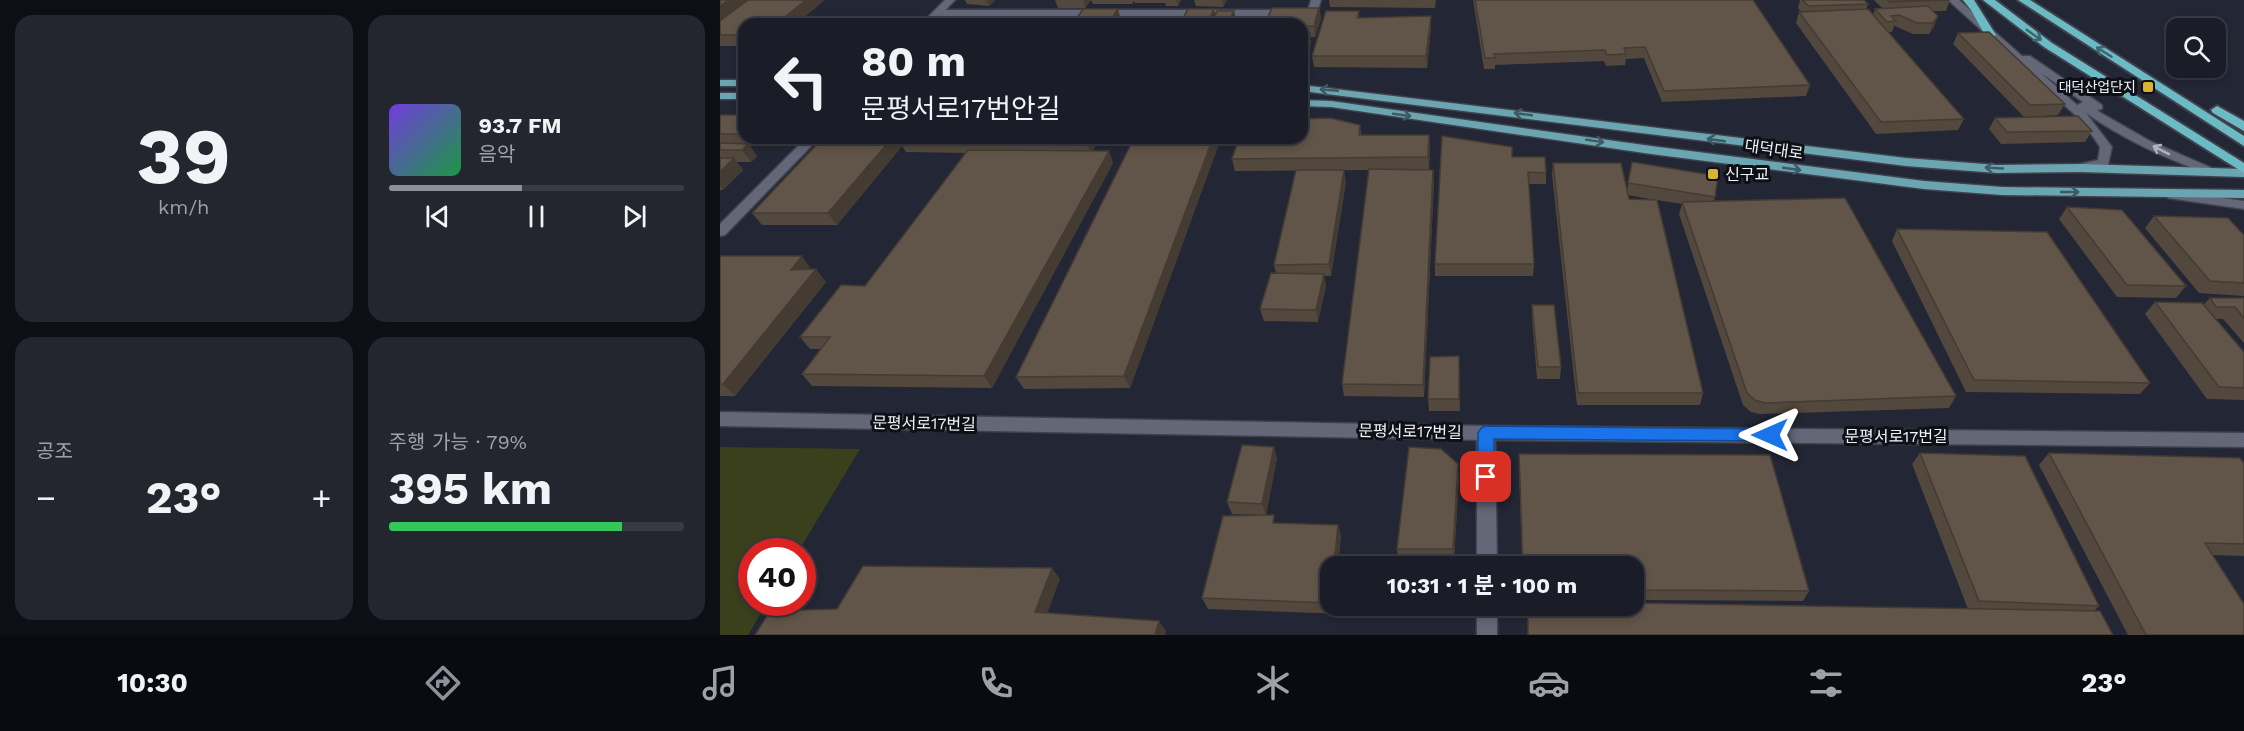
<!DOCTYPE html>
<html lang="ko">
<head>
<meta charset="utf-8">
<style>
	:root { --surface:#1a1c27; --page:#23252f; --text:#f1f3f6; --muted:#9fa1a7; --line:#383a44; --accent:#8c9099 }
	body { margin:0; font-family:"Work Sans","Noto Sans KR",sans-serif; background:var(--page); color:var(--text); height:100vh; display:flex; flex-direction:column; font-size:22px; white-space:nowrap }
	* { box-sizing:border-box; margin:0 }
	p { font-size:20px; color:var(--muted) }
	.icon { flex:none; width:33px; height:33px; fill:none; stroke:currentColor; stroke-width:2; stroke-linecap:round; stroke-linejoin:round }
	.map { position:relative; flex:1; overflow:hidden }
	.panel { display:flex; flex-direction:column; gap:15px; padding:15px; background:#0e0f15; width:720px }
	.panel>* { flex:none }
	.top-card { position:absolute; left:18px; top:18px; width:570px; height:126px; border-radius:18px; box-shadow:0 3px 9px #0003,0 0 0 2px var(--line); background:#1a1c27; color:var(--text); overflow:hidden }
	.fabs { position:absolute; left:1446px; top:18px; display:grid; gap:12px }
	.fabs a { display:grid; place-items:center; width:60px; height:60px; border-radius:12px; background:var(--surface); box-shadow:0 3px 9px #0003,0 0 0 2px var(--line); font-size:30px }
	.speed { position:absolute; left:18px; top:538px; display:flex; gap:12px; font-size:30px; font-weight:700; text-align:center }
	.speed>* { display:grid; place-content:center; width:78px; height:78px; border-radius:50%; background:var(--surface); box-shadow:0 3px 9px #0003,0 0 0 2px var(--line); line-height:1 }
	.speed .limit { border:9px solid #d22; background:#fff; color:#111 }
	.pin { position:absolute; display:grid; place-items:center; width:51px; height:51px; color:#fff; margin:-26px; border-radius:12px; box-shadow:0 3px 9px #0006 }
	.me { position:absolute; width:66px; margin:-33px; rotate:270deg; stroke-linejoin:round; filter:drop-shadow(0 0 4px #0008) }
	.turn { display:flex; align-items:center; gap:21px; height:126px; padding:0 24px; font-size:27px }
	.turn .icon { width:78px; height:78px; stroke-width:2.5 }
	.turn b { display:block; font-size:42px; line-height:51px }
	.big { font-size:45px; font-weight:700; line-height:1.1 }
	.panel .card { flex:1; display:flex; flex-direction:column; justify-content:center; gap:9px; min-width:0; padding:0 21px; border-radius:18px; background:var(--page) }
	.panel .dial { align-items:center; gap:0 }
	.dial b { font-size:78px; line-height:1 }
	.song { display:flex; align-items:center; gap:18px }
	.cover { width:72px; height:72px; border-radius:9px; background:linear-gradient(135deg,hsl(260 70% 55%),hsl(140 70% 35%)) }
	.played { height:6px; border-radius:3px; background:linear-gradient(90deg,var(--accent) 45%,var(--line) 45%) }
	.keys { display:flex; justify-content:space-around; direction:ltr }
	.heat { display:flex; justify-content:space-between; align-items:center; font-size:33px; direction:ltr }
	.charge { height:9px; border-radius:4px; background:linear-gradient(90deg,#34c759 79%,var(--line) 0) }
	.panel .tiles { flex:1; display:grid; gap:15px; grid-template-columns:repeat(2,1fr) }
	.trip { position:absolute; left:600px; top:556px; width:324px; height:60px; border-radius:18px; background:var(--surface); box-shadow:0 3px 9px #0003,0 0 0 2px var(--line); font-weight:700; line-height:60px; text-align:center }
	.tabs { display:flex; height:96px; justify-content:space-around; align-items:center; background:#0a0b10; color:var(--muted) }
	.tabs .icon { width:42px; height:42px }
	.tabs .on { color:var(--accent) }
	.tabs b { font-size:27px; color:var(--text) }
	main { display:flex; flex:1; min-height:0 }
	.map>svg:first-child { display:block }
</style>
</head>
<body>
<main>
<section class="panel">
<div class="tiles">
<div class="card dial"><b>39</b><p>km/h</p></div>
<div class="card">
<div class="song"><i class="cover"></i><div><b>93.7 FM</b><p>음악</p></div></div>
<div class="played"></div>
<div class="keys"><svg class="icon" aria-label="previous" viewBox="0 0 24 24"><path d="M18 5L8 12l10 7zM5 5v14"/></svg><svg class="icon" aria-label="pause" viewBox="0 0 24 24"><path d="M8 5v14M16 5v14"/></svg><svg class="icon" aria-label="next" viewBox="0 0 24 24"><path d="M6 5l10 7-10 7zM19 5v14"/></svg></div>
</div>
<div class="card"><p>공조</p>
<div class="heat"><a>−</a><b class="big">23°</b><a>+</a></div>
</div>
<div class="card"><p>주행 가능 · 79%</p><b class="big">395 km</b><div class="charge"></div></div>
</div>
</section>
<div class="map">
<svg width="1524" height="635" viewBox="0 0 1524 635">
	<rect width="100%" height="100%" fill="#232634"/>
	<polygon fill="#3a3f1c" points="0,447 140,449 78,552 32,552 32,603 47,603 28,635 0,635"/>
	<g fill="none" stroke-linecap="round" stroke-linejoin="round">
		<defs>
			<g id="minor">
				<polygon points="591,0 601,0 597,13 592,16 217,16 212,13 217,10 588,10"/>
				<path d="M1228,0H1239L1302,56H1310L1382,105V109L1377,110L1381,113L1430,141L1501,172L1495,176L1491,175C1447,159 1404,140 1366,113L1392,147L1388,165L1360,172L1356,171L1354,168L1356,165L1378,160L1380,147L1363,122ZM1321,73L1363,102L1357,105Z"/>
				<polygon points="766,426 772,428 775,433 777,567 757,567 757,433 760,428"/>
				<rect x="757" y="606" width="20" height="29"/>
			</g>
			<g id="tertiary">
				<polygon points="1453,191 1524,201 1524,209 1448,198 1447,195 1448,192"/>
				<polygon points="0,412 766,426 1524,433 1524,447 766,440 0,426"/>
			</g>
			<g id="secondary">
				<polygon points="225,0 235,0 212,24 201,24"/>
				<polygon points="86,138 99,138 5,235 0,236 0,224"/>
			</g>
			<g id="primary">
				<rect x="0" y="80" width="24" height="6"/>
				<polygon points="582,85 1186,158 1277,165 1360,164 1524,169 1524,177 1360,172 1277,173 1186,166 582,91"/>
				<rect x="0" y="93" width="24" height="6"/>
				<polygon points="582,100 611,101 931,146 1204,181 1282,187 1524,190 1524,198 1282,195 1204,189 931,154 611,107 582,106"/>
			</g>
			<g id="trunk">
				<polygon points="1243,0 1254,0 1276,35 1274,37 1266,37 1251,10"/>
				<polygon points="1263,0 1275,0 1332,43 1524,163 1524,173 1324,47"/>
				<polygon points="1298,0 1310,0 1524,136 1524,146"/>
				<polygon points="1497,106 1524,121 1524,131 1493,113 1491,110"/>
			</g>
		</defs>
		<use href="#minor" stroke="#3f414c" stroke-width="3"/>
		<use href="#tertiary" stroke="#3f414c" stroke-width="3"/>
		<use href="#secondary" stroke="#3f414c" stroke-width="3"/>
		<use href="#primary" stroke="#3f414c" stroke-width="3"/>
		<use href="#trunk" stroke="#3f414c" stroke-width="4"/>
		<use href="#minor" fill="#636777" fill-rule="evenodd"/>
		<use href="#tertiary" fill="#636777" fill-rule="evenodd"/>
		<use href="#secondary" fill="#636777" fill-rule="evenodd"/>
		<use href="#primary" fill="#6aa5b1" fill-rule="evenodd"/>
		<use href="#trunk" fill="#6cbac4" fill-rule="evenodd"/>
	</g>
	<g fill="#53483e" fill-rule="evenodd">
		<polygon points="0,0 103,0 104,1 24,24 24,46 0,46"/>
		<polygon points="245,0 275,0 269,6 247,4"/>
		<polygon points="335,0 371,0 365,8 338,8"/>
		<polygon points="371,0 461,0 458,6 446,6 445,3 415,3 414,1 412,4 373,4"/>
		<polygon points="474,0 507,0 503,7 476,6"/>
		<polygon points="609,0 716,0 715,8 610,7"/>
		<polygon points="753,0 1033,0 1090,85 1086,96 942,102 924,58 906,59 905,65 886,66 884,61 775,65 775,69 764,69"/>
		<polygon points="1080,0 1144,0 1148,4 1146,10 1153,15 1155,9 1162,8 1154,0 1230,0 1226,11 1213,11 1218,16 1214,27 1209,34 1193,34 1175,26 1174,26 1172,32 1168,32 1244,119 1238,130 1156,134 1076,23 1079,12 1081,12 1078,8"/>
		<polygon points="599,8 601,19 595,37 590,37 591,43 586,62 582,62 582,24"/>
		<polygon points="639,11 639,18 711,16 711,27 707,68 594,67 592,56"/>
		<polygon points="1238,33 1345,104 1338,115 1304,117 1233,44"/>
		<polygon points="0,115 24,115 24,138 49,138 41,146 30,146 37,156 31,162 17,162 23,170 3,190 0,190"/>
		<polygon points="1275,118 1372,131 1365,142 1281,144 1269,129"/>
		<polygon points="640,125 641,135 709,135 710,147 709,169 714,181 704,397 624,396 622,384 649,170 515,171 512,159"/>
		<polygon points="103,138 380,138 372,151 393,163 272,388 92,386 82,374 101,349 90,349 80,337 145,286 246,153 186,152 182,146 117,225 42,225 32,213"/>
		<polygon points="414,138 501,138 410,388 304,389 296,377"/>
		<polygon points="792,157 826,173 826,184 808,184 814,264 813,276 715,276 715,264"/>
		<path d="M912,162L995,197L994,201L1236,396L1229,408L1040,414L1031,412L1023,405L959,214L962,204L937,200L983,393L980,405H857L832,175L833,163L907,191ZM908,195L935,200L909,199Z"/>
		<polygon points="626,182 611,276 604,276 606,286 598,322 544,321 540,309 556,273 554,265"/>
		<polygon points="1347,207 1466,286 1456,298 1397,297 1339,219"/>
		<polygon points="1434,216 1524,235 1524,296 1479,293 1425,228"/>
		<polygon points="1177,229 1430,383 1420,394 1246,392 1172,241"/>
		<polygon points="0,256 91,269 106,282 15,396 0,396"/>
		<polygon points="1490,298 1524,298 1524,343 1503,319 1496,319 1524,352 1524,400 1487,399 1425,314 1435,302 1484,304"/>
		<polygon points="812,305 841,367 840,379 817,379 812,317"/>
		<polygon points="739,356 740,411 709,411 708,399"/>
		<polygon points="1200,453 1379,606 1374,611 1393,635 808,635 808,606 1248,609 1192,464"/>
		<polygon points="1329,453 1524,463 1524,556 1492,555 1524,635 1408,635 1319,465"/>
		<polygon points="799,454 1089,591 1083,601 914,600 914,567 802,567 799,465"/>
		<polygon points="557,458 546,515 556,523 618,525 621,536 619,555 678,557 677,549 739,476 734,560 610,567 610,606 731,606 731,618 488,609 482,598 540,515 512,514 507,502"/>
	</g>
	<g fill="#443b32">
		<polygon points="9,0 30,0 0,22 0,6"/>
		<polygon points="86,0 103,0 104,1 76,24 56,24"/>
		<polygon points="266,0 275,0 269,6"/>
		<polygon points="363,0 371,0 365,8"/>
		<polygon points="456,0 461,0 458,6"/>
		<polygon points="502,0 507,0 503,7"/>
		<polygon points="599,8 601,19 595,37 594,26"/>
		<polygon points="398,9 401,20 399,24 388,24"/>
		<polygon points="494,9 497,19 495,24 487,24"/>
		<polygon points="514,11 517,22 516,24 508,24"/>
		<polygon points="711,16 711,27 707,68 706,56"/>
		<polygon points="1218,16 1214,27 1209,34 1213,23"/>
		<polygon points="590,33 591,43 586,62 584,51"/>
		<polygon points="709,135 710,147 709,169 708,157"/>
		<polygon points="35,138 49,138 41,146"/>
		<polygon points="172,138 189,138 179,141 182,146 117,225 108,213"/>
		<polygon points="368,138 380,138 371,154 366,142"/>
		<polygon points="493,138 501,138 410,388 404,376"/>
		<polygon points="28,144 37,156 31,162 22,150"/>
		<polygon points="389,151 393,163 272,388 264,376"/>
		<polygon points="14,158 23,170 3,190 0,186 0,172"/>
		<polygon points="624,170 626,182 611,276 609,264"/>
		<polygon points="713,170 714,181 704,397 703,385"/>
		<polygon points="82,256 91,269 81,282 71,270"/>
		<polygon points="96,269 106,282 15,396 3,384"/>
		<polygon points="604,274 606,286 598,322 596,310"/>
		<polygon points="554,447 557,458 546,516 542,504"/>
		<polygon points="738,464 739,476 734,560 733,549"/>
		<polygon points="618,525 621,536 617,566 615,555"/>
		<polygon points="332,568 340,579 324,622 315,612"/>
		<polygon points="439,621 446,631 445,635 435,635"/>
	</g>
	<g fill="#615448" stroke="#443b32" stroke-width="1.5">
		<polygon points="0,0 9,0 0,6"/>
		<polygon points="28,0 86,0 56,24 24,24 24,35 0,35 0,21"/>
		<polygon points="755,0 1033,0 1090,85 944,91 925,47 904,48 906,54 887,55 885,50 774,54 775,58 765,58"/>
		<polygon points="1083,0 1144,0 1148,4 1088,6"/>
		<polygon points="1168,0 1230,0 1169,2"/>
		<polygon points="1208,6 1218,16 1213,23 1197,23 1179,15 1171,16 1176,21 1167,22 1155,9"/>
		<polygon points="552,8 599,8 594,26 582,26 582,24 545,24"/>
		<polygon points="363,9 398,9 388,24 353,24"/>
		<polygon points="468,9 494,9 487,24 460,24"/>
		<polygon points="1148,9 1244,119 1161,122 1079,12"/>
		<polygon points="497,11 514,11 508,24 491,24"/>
		<polygon points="606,11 639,11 637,18 711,16 706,56 592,56"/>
		<polygon points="582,32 590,33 584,51 582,51"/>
		<polygon points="1269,32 1345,104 1310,105 1238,33"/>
		<rect x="0" y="115" width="24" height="19"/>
		<polygon points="1358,116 1372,131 1287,132 1275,118"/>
		<polygon points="610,118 640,125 639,135 709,135 708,157 512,159 519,138 582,138 582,119"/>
		<polygon points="722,136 792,147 792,157 825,157 826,173 808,172 814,264 715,264"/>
		<polygon points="103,138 172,138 108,213 32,213"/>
		<polygon points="181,138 368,138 366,142 179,141"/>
		<polygon points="414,138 493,138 404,376 296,377"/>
		<polygon points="0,143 28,144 22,150 0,150"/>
		<polygon points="248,150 389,151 264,376 82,374 110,337 80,337 121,285 145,286"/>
		<polygon points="0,158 14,158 0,172"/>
		<polygon points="912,162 998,176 995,197 908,183"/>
		<polygon points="833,163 901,163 909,199 937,200 983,393 858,393"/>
		<polygon points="649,169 713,170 703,385 622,384"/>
		<polygon points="576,170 624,170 609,264 554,265"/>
		<polygon points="1125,198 1236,396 1044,403 1035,400 1027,393 962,202"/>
		<polygon points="1347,207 1402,210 1466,286 1407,285"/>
		<polygon points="1434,216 1508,218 1524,235 1524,283 1490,281"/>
		<polygon points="1177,229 1327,232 1430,383 1254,380"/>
		<polygon points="0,256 82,256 71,270 96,269 3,384 0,384"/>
		<polygon points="551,273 604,274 596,310 540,309"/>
		<polygon points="1490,298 1524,298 1524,318 1515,307 1496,307"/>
		<polygon points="1435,302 1482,303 1524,352 1524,388 1499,387"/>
		<polygon points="812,305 834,305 841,367 818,367"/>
		<polygon points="739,356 739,399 708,399 710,357"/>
		<polygon points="522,445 554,447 542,504 507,502"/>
		<polygon points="689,447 721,449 738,464 733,549 677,549"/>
		<polygon points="1200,453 1305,456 1379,606 1259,601"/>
		<polygon points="1329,453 1520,458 1524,463 1524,544 1485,543 1524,604 1524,635 1426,635"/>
		<polygon points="799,454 1050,455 1089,591 914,590 914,567 803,567"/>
		<polygon points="554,515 553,523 618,525 615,555 733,558 732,567 610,567 610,603 482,598 503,516"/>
		<polygon points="143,566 332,568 315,612 439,621 435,635 35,635 50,611 117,609"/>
		<polygon points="914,603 1380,611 1393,635 808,635 808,606 914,606"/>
		<polygon points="676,606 730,606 730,608"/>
	</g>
	<defs><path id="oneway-shaft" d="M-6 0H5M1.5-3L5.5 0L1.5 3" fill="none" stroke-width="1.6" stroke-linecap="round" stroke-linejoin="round" transform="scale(1.5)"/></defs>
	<g stroke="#3d656d">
		<use href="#oneway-shaft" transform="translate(1314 35) rotate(35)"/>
		<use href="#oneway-shaft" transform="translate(1384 52) rotate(-148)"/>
	</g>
	<g stroke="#3c5a64">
		<use href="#oneway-shaft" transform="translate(609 90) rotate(-175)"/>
		<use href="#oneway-shaft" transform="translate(803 114) rotate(-172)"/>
		<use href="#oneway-shaft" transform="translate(682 115) rotate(8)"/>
		<use href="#oneway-shaft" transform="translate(996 140) rotate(-172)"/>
		<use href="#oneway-shaft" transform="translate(875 141) rotate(9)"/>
		<use href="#oneway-shaft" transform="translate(1274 168) rotate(-177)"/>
		<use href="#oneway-shaft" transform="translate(1072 169) rotate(8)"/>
		<use href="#oneway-shaft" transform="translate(1350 192)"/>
	</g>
	<use stroke="#b1b3c0" href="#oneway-shaft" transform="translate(1441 150) rotate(-153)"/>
	<polygon fill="#1a73e8" stroke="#114b97" stroke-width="1.5" points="766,426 1050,429 1056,431 1058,435 1056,440 1050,441 774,439 774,477 772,482 766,484 761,482 758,477 758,433 761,428"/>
	<g fill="#d9b334" stroke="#0e1016" stroke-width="2">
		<rect x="1422" y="81" width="12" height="12" rx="3"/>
		<rect x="987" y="168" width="12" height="12" rx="3"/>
	</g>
	<g text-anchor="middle" stroke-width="6" stroke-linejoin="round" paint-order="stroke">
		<g font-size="14" fill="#f0f2fb" stroke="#0e1016" text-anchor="end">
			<text x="1416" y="92">대덕산업단지</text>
		</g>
		<g font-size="16" fill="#f0f2fb" stroke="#0e1016">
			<text transform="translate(1054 149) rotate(8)" y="6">대덕대로</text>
			<text transform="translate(204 423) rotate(1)" y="6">문평서로17번길</text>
			<text transform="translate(690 431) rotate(1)" y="6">문평서로17번길</text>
			<text x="1176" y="442">문평서로17번길</text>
		</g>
		<g font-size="16" fill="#f0f2fb" stroke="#0e1016" text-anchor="start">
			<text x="1005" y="180">신구교</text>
		</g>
	</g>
</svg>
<div class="fabs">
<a><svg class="icon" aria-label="search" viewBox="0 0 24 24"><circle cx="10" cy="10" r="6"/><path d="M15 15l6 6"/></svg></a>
</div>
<div class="speed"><div class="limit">40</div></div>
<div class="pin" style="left:766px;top:477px;background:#d93025"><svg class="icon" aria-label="arrive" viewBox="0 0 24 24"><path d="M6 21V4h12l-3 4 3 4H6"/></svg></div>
<svg class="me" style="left:1050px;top:435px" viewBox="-20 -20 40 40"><path d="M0-17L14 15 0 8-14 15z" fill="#1a73e8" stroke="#fff" stroke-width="4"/></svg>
<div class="trip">10:31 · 1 분 · 100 m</div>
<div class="top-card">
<div class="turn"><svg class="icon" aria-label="left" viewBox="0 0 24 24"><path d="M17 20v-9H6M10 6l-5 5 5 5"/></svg><div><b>80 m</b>문평서로17번안길</div></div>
</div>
</div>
</main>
<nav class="tabs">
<b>10:30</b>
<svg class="icon on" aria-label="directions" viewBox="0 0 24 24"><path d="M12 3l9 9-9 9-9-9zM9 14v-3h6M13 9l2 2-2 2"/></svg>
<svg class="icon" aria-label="music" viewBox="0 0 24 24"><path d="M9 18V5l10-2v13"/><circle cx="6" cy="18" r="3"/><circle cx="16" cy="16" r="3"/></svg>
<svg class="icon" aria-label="phone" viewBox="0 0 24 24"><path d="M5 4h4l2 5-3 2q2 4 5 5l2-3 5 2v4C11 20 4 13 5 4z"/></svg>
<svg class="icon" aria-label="climate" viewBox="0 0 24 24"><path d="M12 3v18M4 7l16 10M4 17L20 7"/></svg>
<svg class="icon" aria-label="car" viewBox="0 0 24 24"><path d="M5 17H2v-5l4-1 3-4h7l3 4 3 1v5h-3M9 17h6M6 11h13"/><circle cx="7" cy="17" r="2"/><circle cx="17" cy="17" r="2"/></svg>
<svg class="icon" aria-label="filters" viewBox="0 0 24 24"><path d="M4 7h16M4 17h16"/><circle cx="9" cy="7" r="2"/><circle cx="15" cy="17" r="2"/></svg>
<b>23°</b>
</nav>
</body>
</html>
